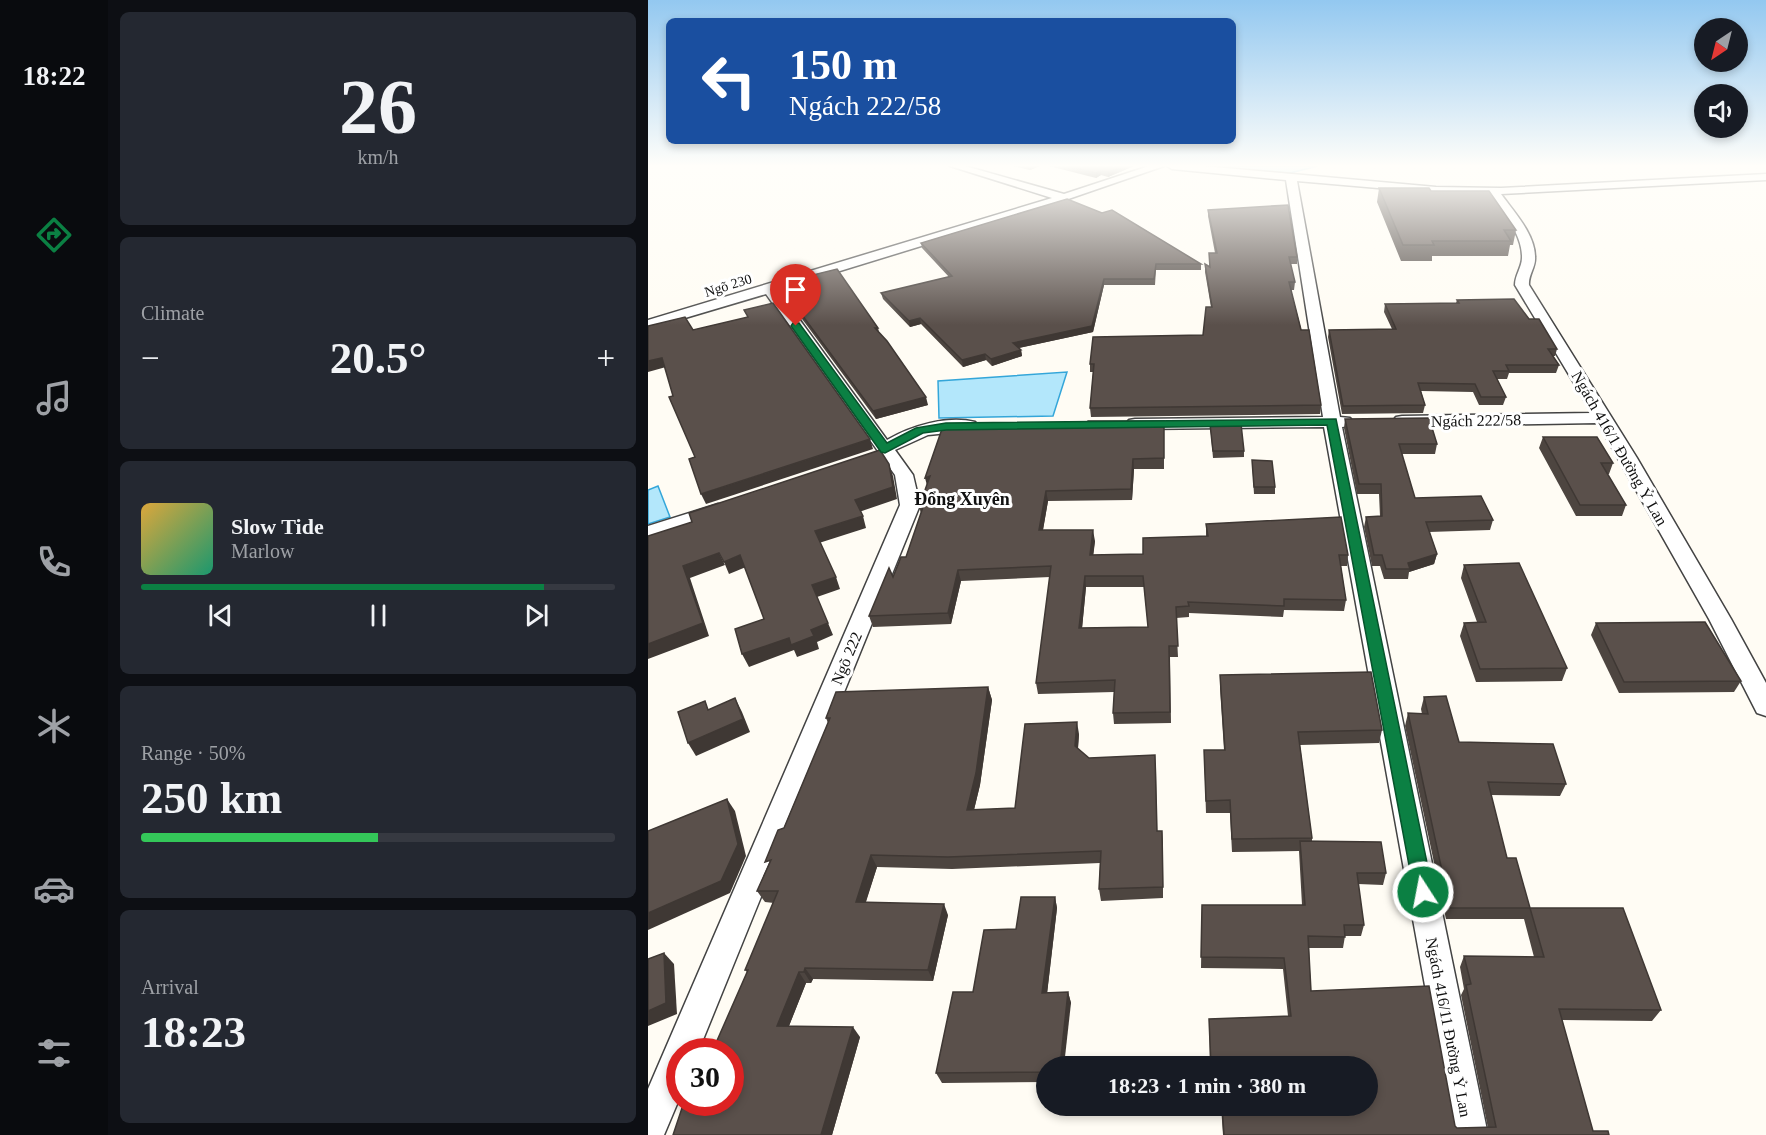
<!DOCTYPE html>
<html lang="en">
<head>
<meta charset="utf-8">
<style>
	:root { --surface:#171b24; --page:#242831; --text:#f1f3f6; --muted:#9ea1a6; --line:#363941; --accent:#0b8043 }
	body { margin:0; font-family:"Times New Roman",serif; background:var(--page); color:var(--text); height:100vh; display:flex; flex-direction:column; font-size:22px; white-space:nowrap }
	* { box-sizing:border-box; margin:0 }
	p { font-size:20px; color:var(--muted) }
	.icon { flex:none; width:33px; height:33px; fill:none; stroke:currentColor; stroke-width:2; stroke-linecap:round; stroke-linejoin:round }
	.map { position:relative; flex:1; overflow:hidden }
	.panel { display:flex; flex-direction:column; gap:12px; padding:12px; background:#0d0f14; width:540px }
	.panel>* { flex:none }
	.top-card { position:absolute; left:18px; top:18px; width:570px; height:126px; border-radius:9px; box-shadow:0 3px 9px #0003; background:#1a4fa0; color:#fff; overflow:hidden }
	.needle { width:39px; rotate:215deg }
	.tools { position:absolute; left:1046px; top:18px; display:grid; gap:12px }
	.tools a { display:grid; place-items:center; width:54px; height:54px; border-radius:50%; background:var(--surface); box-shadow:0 3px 9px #0003; font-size:30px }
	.speed { position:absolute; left:18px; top:1038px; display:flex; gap:12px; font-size:30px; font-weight:700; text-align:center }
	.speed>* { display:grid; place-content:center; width:78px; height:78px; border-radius:50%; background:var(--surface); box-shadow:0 3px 9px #0003; line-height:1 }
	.speed .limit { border:9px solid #d22; background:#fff; color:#111 }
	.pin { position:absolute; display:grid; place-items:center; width:51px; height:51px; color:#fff; margin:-62px -26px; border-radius:50% 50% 50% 0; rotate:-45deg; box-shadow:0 0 6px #0007 }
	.pin .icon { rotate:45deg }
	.me { position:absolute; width:66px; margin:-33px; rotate:349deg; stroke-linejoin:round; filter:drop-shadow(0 0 4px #0008) }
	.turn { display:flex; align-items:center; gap:21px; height:126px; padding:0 24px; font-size:27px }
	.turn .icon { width:78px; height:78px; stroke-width:2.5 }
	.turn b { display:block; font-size:42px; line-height:51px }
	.big { font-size:45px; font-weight:700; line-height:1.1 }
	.panel .card { flex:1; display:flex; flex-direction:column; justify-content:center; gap:9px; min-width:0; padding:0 21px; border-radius:9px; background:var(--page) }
	.panel .dial { align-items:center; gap:0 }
	.dial b { font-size:78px; line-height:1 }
	.song { display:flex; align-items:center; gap:18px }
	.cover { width:72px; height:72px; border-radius:9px; background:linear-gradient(135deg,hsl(40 70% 55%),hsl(160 70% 35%)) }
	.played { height:6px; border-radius:3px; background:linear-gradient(90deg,var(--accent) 85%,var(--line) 85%) }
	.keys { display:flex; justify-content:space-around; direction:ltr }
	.heat { display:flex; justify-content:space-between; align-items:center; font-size:33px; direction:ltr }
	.charge { height:9px; border-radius:4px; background:linear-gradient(90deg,#34c759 50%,var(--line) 0) }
	.trip { position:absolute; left:388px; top:1056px; width:342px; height:60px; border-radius:30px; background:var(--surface); box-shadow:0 3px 9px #0003; font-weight:700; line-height:60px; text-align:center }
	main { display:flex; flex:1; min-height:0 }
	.tab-bar { display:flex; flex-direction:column; width:108px; justify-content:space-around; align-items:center; background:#090b0e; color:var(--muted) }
	.tab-bar .icon { width:42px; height:42px }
	.tab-bar .selected { color:var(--accent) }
	.tab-bar b { font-size:27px; color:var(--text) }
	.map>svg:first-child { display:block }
</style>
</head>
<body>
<main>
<nav class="tab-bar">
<b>18:22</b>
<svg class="icon selected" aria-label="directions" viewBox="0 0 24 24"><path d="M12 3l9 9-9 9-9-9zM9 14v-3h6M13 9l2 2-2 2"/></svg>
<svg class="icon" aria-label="music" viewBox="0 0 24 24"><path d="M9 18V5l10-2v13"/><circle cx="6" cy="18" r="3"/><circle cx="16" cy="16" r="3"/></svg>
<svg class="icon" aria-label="phone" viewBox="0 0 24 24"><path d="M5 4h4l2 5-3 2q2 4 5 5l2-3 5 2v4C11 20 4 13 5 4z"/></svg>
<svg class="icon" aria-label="climate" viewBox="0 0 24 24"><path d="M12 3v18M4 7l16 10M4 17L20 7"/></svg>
<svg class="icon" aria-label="car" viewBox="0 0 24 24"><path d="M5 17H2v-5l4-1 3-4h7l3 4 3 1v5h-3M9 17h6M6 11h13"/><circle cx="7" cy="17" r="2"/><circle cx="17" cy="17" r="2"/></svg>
<svg class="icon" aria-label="filters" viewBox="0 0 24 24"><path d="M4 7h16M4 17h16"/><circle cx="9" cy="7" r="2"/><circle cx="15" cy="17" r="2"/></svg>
</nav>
<section class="panel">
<div class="card dial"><b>26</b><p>km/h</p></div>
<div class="card"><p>Climate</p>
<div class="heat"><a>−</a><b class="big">20.5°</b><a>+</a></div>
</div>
<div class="card">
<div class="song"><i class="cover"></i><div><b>Slow Tide</b><p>Marlow</p></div></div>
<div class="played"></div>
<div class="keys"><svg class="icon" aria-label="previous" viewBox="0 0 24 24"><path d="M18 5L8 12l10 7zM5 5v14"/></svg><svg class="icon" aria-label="pause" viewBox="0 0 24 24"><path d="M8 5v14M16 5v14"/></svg><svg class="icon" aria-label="next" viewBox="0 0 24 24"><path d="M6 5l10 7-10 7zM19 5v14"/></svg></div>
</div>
<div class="card"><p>Range · 50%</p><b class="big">250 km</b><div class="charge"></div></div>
<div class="card"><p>Arrival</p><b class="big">18:23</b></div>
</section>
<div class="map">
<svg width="1118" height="1135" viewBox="0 0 1118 1135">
	<rect width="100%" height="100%" fill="#fffcf4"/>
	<g fill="#b3e7fb" stroke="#34a6d9" stroke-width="1.5">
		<polygon points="553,166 670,166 642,173"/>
		<polygon points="419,372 405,416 291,418 290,381"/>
		<polygon points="10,486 22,517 0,524 0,490"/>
	</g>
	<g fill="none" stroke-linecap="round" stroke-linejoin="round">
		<defs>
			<g id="street">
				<path d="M302,166H317L416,194L501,166H516L371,216L130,290L239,440C263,426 299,415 327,422L330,426L327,430L321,431L280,435L247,450L265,475L272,505L50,1052H32V1097L16,1135H0V1089L252,505L247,475L118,294L0,329V320L404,198Z"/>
				<path d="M519,166H556L788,187L853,188L1118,174V180L853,194C866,212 887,234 887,257C888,267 880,275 881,285L989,458L1083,619L1118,683V716L1109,713L1061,619L950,423L754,426L748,425L745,421L748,417L754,416L944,413L867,285C867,275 874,267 874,258C875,234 854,212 842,194L788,193L649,181L692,417L702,418L705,422L702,426L694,427L840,1135H804L676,427L487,429L481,428L478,424L481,420L487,419L675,417L638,180L524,169Z"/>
				<polygon points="70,504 77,506 80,510 77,514 0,539 0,526"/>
			</g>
		</defs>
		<use href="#street" stroke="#434343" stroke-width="3"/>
		<use href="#street" fill="#fff" fill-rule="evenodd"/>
	</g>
	<g fill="#4d4540" fill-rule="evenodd">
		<polygon points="365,166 392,166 382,170"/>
		<polygon points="401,166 486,166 460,177 453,175 448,178"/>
		<polygon points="731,188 783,191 868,230 865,245 862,245 860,256 784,256 784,261 753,261 729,202"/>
		<polygon points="560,210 649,257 649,264 642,264 647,282 646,290 643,290 673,405 672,414 443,417 442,408 445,372 442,372 442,364 555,335 563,307 557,272 557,264 561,267 561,253 567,253 560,216"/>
		<polygon points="273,243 553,264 553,270 508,270 507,285 456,285 445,332 371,348 373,350 374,356 344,366 338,360 315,367 273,324 262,327 235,299 233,293 301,277 274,248"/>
		<polygon points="137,282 230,328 231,332 280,405 228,419 146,308 143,300 148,299 139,290"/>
		<polygon points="809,300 881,319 909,349 907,356 905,356 911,365 908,373 861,373 859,379 849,379 858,397 855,405 831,405 825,392 773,391 777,405 775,413 694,414 680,337 681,330 744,329 736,312 737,304 808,303"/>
		<polygon points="697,419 789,444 787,454 754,454 767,498 845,520 842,530 781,532 789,554 786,564 761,572 760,579 736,579 732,566 724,566 716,527 718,517 732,516 731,494 709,494 696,428"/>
		<path d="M516,421V469H486L484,500L400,501L395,530L447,541L445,555L495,554L558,536V524L700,555L699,566H693L698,600L696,611L636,610L635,617L541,613V617L528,618L530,657H522L523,723L466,724L465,713L466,692L390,694L388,683L402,577L313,581L303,624L225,627L221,616L258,557L273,513L271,507L437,425ZM438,587H496L500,627L434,628Z"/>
		<polygon points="562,424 596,451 596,457 565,458"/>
		<polygon points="895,437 965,463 961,474 959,474 978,505 974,516 928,516 891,448"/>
		<polygon points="604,460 627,487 627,494 606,494"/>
		<polygon points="816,565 919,668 914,681 828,682 812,636 816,623 829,622 813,578"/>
		<polygon points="948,623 1093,681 1086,692 971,693 943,635"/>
		<polygon points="572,675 734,730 731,743 652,745 664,838 664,841 738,873 735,885 710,884 716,925 713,936 697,936 695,948 661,948 663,991 809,1128 840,1128 813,995 816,989 812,967 816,956 886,957 876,919 798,919 757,726 760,713 774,714 773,709 776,697 811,742 918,784 912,796 843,795 859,858 882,908 1013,1010 1004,1021 914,1020 945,1131 961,1135 575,1135 573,1106 720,1106 720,1066 562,1066 561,1019 640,1016 635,969 553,968 554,905 654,905 651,851 584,852 582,813 558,813 556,750 576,750 572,688"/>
		<polygon points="340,687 344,700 332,785 326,810 367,808 431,734 430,749 441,758 508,767 509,831 515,843 515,898 453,901 451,889 452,863 304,869 229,867 218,902 300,915 285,981 165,979 163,983 158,983 141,1026 212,1037 184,1135 25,1135 82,1102 99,972 97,970 126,903 117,902 109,891 180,723 178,718"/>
		<polygon points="407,897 409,908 399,993 420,992 423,1003 399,1066 399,1082 294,1083 288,1073 325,992 368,929"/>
	</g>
	<g fill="#3f3834">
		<polygon points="382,166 392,166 382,170"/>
		<polygon points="475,166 486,166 460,177 460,172"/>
		<polygon points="453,171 453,175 448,178 448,173"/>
		<polygon points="456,279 456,285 445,332 366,349 365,343"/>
		<polygon points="272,318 273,324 262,327 261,321"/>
		<polygon points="373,350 374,356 344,366 343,359"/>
		<polygon points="337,354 338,360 315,367 314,360"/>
		<polygon points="14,358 18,367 0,372 0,361"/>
		<polygon points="278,397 280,405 228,419 225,411"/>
		<polygon points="222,439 225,449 58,504 53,494"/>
		<polygon points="485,459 486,469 484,500 483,489"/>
		<polygon points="241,464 245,476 249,499 211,512 207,500"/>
		<polygon points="282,476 280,489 277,478"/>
		<polygon points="398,491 400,501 393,541 391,530"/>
		<polygon points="215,516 218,528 171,543 167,531"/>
		<polygon points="445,530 447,541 444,566 442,555"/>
		<polygon points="71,553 77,565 42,578 61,636 0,659 0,644 35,566"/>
		<polygon points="789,554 786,564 761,572 762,569 760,563"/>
		<polygon points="92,555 98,567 81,574 76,562"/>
		<polygon points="310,570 313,581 303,624 300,613"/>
		<polygon points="437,576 438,587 433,639 431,628"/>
		<polygon points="188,577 192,589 169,597 164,585"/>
		<polygon points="180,623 185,635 169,642 171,649 149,657 146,650 101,667 94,654"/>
		<polygon points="340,687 344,700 332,785 323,822 319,810"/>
		<polygon points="87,698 94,712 102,732 48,756 40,743"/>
		<polygon points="429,722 431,734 429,759 427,746"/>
		<polygon points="79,799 87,811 98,856 82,893 0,930 0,913"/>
		<polygon points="514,831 515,843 515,898 515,887"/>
		<polygon points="223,855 229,867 214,913 208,902"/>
		<polygon points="407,897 409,908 398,1003 394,993"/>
		<polygon points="296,904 300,915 285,981 280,970"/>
		<polygon points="16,953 26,964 29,1014 0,1026 0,1011"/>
		<polygon points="157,968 165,979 163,983 156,972"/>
		<polygon points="151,972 158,983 137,1036 129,1026"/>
		<polygon points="420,992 423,1003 416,1066 412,1066"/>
		<polygon points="205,1027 212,1037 184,1135 173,1135"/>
	</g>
	<g fill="#5a504b" stroke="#3f3834" stroke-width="1.5" fill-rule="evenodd">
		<polygon points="419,166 475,166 460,172 453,171 448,173"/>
		<polygon points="731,188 781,188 783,191 841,191 868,230 856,230 863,241 784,241 786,245 755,245"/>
		<polygon points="419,199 454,213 464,210 553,264 508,264 506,279 456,279 444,326 365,343 373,350 343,359 337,354 314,360 272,318 261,321 233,293 304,276 273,243"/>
		<polygon points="640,205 649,257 641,257 647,282 641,282 653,330 661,330 673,405 442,408 446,364 442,364 445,337 555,335 558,307 564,307 557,264 562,267 561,253 569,253 560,210"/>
		<polygon points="189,269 230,328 227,328 239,341 278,397 225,411 143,300 152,298 137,282"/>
		<polygon points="866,299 881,319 891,319 909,349 900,349 911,365 858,365 861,371 845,371 858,397 833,397 827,384 770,383 777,405 695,406 681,330 748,329 737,304 811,303 809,300"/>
		<polygon points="125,303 222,439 53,494 41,459 47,457 21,397 25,396 14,358 0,361 0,326 37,317 45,330 100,317 96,310"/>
		<polygon points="781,418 789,444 751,444 767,498 833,496 845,520 778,522 789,554 760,563 762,569 738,569 734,555 726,555 718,517 734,516 733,484 711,484 697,419"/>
		<path d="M440,421H516V458L485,459L483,489L398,491L391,530H445L442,555L495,554V538L560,536L558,524L693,517L700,555H691L698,600L636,599V606L540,602L541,606L528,607L530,646H521L522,712L465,713L467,680L388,683L403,566L310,570L300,613L221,616L241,568L245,577L253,557H258L275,507H271L282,476L277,478L295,426L437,425ZM437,576H495L500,627L431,628Z"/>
		<polygon points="562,424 593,424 596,451 565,451"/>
		<polygon points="895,437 949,437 965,463 953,463 978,505 932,505"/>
		<polygon points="232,450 241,464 245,487 207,500 215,516 167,531 188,577 164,585 180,623 163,630 166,636 143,645 141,638 94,654 87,629 116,619 92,555 76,562 71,553 35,566 55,623 0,644 0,536 44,522 41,513"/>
		<polygon points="604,460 624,461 627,487 606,487"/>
		<polygon points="871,563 919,668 832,669 816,623 838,622 816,565"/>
		<polygon points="1057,622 1093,681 976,682 948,623"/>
		<polygon points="723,672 734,730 650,732 664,838 584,839 582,800 558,801 556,750 577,750 572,675"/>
		<polygon points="340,687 328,773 319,810 367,808 377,724 429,722 427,746 441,758 507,755 509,831 514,831 515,887 451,889 453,851 300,857 223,855 208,902 296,904 280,970 157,968 156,972 151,972 129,1026 205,1027 173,1135 25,1135 36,1102 82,1102 82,1052 64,1052 100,970 97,970 130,891 109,891 123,860 117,862 130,830 136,828 182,718 178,718 188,692"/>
		<polygon points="798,696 811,742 905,744 918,784 840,782 859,858 868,858 882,908 975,908 1013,1010 911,1009 945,1131 960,1131 961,1135 576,1135 574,1106 720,1106 720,1066 563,1066 561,1019 643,1016 636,958 553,957 554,905 657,905 652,841 733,842 738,873 709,873 716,925 696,925 697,937 660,936 663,991 781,986 807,1126 809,1128 848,1127 818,985 823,984 816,956 896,957 882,908 802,908 760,713 780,714 776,697"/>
		<polygon points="87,698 95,719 40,743 30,712 57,701 60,710"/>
		<polygon points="79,799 90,844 73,881 0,913 0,831"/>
		<polygon points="373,897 407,897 394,993 420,992 412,1066 399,1066 399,1072 288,1073 305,992 325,992 336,930 368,929"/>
		<polygon points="16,953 18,1003 0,1011 0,959"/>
	</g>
	<linearGradient id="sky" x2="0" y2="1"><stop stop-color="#93c8f0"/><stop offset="0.51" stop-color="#fffefa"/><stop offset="1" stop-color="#fffefa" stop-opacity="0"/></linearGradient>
	<rect width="1118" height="325" fill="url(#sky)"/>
	<polygon fill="#0b8043" stroke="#07532c" stroke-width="1.5" points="145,323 151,323 239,443 268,428 298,423 688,419 785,892 782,899 775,901 769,899 766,892 679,425 298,430 275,433 237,453 233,452 143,326"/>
	<g text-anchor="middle" stroke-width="6" stroke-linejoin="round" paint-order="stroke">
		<g font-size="14" fill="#101010" stroke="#fff">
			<text transform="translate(80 285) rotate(-17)" y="5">Ngõ 230</text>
		</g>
		<g font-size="16" fill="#101010" stroke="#fff">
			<text transform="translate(828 420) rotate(-1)" y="6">Ngách 222/58</text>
			<text transform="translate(972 448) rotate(60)" y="6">Ngách 416/1 Đường Ỷ Lan</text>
			<text transform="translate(198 658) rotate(-67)" y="6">Ngõ 222</text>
			<text transform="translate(801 1027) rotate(79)" y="6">Ngách 416/11 Đường Ỷ Lan</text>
		</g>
		<g font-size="18" font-weight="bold" fill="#101010" stroke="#fff">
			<text x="314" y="505">Đổng Xuyên</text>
		</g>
	</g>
</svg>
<div class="tools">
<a><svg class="needle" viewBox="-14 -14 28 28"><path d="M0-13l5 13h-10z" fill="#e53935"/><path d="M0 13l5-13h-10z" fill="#9ea1a6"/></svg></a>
<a><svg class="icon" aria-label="sound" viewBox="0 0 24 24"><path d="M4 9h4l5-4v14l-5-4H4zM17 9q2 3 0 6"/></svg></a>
</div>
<div class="speed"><div class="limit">30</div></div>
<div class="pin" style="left:148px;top:326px;background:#d93025"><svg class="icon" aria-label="arrive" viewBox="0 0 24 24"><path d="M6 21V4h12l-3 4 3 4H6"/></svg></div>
<svg class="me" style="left:775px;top:892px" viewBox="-20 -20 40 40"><circle r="17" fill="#0b8043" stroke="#fff" stroke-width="3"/><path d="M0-11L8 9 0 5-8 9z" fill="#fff"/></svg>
<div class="trip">18:23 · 1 min · 380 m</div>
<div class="top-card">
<div class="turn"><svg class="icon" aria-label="left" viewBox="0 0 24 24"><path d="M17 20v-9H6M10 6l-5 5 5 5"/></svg><div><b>150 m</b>Ngách 222/58</div></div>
</div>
</div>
</main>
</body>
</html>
